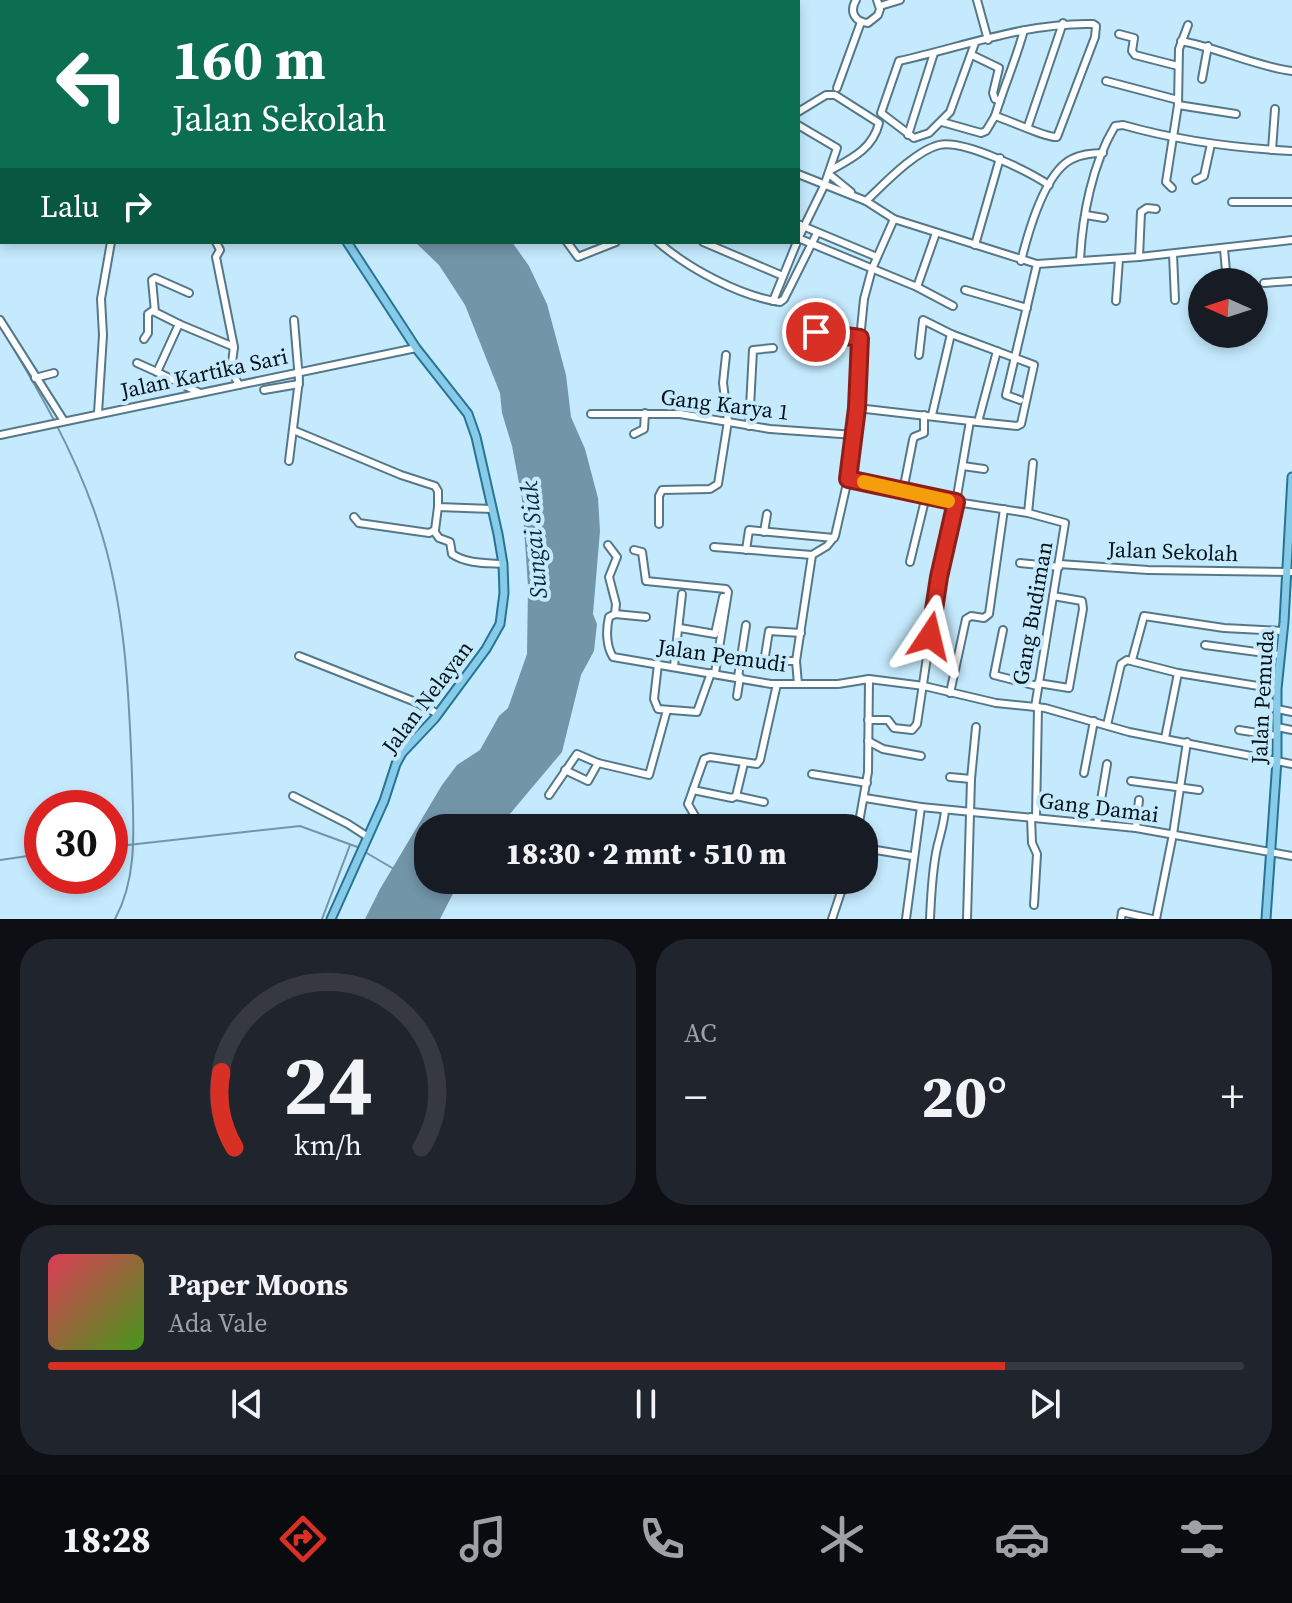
<!DOCTYPE html>
<html lang="id">
<head>
<meta charset="utf-8">
<style>
	:root { --surface:#171b24; --page:#20242c; --text:#f1f3f6; --muted:#9ea1a6; --line:#363941; --accent:#d93025 }
	body { margin:0; font-family:"Source Serif 4",serif; background:var(--page); color:var(--text); height:100vh; display:flex; flex-direction:column; font-size:30px; white-space:nowrap }
	* { box-sizing:border-box; margin:0 }
	p { font-size:26px; color:var(--muted) }
	.icon { flex:none; width:44px; height:44px; fill:none; stroke:currentColor; stroke-width:2; stroke-linecap:round; stroke-linejoin:round }
	.map { position:relative; height:919px; overflow:hidden }
	.drawer { display:flex; flex-direction:column; gap:20px; padding:20px; background:#0d0f14; flex:1 }
	.drawer>* { flex:none }
	.guide { position:absolute; left:0px; top:0px; width:800px; height:244px; box-shadow:0 4px 12px #0003; background:#0b6e4f; color:#fff; overflow:hidden }
	.needle { width:52px; rotate:273deg }
	.fabs { position:absolute; left:1188px; top:268px; display:grid; gap:16px }
	.fabs a { display:grid; place-items:center; width:80px; height:80px; border-radius:50%; background:var(--surface); box-shadow:0 4px 12px #0003; font-size:40px }
	.speed { position:absolute; left:24px; top:790px; display:flex; gap:16px; font-size:40px; font-weight:700; text-align:center }
	.speed>* { display:grid; place-content:center; width:104px; height:104px; border-radius:50%; background:var(--surface); box-shadow:0 4px 12px #0003; line-height:1 }
	.speed .limit { border:12px solid #d22; background:#fff; color:#111 }
	.pin { position:absolute; display:grid; place-items:center; width:68px; height:68px; color:#fff; margin:-34px; border:4px solid #fff; border-radius:50%; box-shadow:0 2px 8px #0007 }
	.me { position:absolute; width:88px; margin:-44px; rotate:10deg; stroke-linejoin:round; filter:drop-shadow(0 0 6px #0008) }
	.turn { display:flex; align-items:center; gap:28px; height:168px; padding:0 40px; font-size:36px }
	.turn .icon { width:104px; height:104px; stroke-width:2.5 }
	.turn b { display:block; font-size:56px; line-height:68px }
	.then { display:flex; align-items:center; height:76px; padding:0 40px; background:#0003; gap:16px; font-size:30px }
	.big { font-size:60px; font-weight:800; line-height:1.1 }
	.drawer .card { flex:1; display:flex; flex-direction:column; justify-content:center; gap:12px; min-width:0; padding:0 28px; border-radius:32px; background:var(--page) }
	.drawer .dial { align-items:center; gap:0 }
	.dial svg { height:208px; overflow:visible; fill:none; stroke:var(--line); stroke-width:7; stroke-linecap:round; text-anchor:middle }
	.dial text { fill:var(--text); stroke:none }
	.song { display:flex; align-items:center; gap:24px }
	.cover { width:96px; height:96px; border-radius:12px; background:linear-gradient(135deg,hsl(350 70% 55%),hsl(100 70% 35%)) }
	.played { height:8px; border-radius:4px; background:linear-gradient(90deg,var(--accent) 80%,var(--line) 80%) }
	.keys { display:flex; justify-content:space-around; direction:ltr }
	.heat { display:flex; justify-content:space-between; align-items:center; font-size:44px; direction:ltr }
	.drawer .tiles { flex:1; display:grid; gap:20px; grid-template-columns:1fr 1fr }
	.card:last-child { grid-column:span 2 }
	.trip { position:absolute; left:414px; top:814px; width:464px; height:80px; border-radius:32px; background:var(--surface); box-shadow:0 4px 12px #0003; font-weight:800; line-height:80px; text-align:center }
	.tabs { display:flex; height:128px; justify-content:space-around; align-items:center; background:#090b0e; color:var(--muted) }
	.tabs .icon { width:56px; height:56px }
	.tabs .selected { color:var(--accent) }
	.tabs b { font-size:36px; color:var(--text) }
	.map>svg:first-child { display:block }
</style>
</head>
<body>
<div class="map">
<svg width="1292" height="919" viewBox="0 0 1292 919">
	<rect width="100%" height="100%" fill="#c5eafe"/>
	<polygon fill="#7295a8" points="415,242 512,242 529,266 547,304 566,375 571,417 585,449 598,498 600,531 593,614 597,624 594,651 581,675 562,752 498,828 428,828 428,880 460,880 440,919 365,919 380,889 442,785 457,765 480,750 499,716 508,708 527,654 528,586 522,499 512,446 502,413 500,393 465,305 439,265"/>
	<g fill="none" stroke-linecap="round" stroke-linejoin="round">
		<g stroke="#7295a8" stroke-width="2">
			<polyline points="197,0 197,2"/>
			<polyline points="0,74 2,74"/>
			<path d="M0,326C38,389 75,452 98,522C125,603 129,691 132,775C133,823 139,875 115,919"/>
			<polyline points="110,847 300,826 360,848"/>
			<polyline points="365,852 394,869"/>
			<polyline points="0,860 42,854"/>
			<polyline points="322,919 350,845"/>
		</g>
		<defs>
			<g id="minor">
				<polyline points="379,0 380,2"/>
				<polyline points="414,0 415,2"/>
				<polyline points="449,0 450,2"/>
				<polyline points="493,0 495,2"/>
				<polyline points="575,0 576,2"/>
				<polyline points="586,0 587,2"/>
				<polyline points="637,0 638,2"/>
				<path d="M856,0C849,12 855,22 868,23L878,15L880,9L877,0"/>
				<polyline points="977,0 988,40"/>
				<polyline points="533,2 536,0"/>
				<polyline points="880,6 900,0"/>
				<polyline points="1119,34 1134,38 1132,51 1135,55 1178,66"/>
				<path d="M1181,41C1219,48 1254,66 1292,71"/>
				<path d="M975,43L950,112L929,133L914,138L881,113L899,61C963,47 1027,22 1093,24L1096,26L1095,37L1057,137C1046,138 1009,120 995,116C1004,86 1016,60 1024,30"/>
				<polyline points="972,55 999,68 993,93 995,99 1000,101"/>
				<polyline points="1202,79 1208,46"/>
				<polyline points="1106,81 1178,100"/>
				<polyline points="837,88 861,22"/>
				<polyline points="1178,105 1236,114"/>
				<path d="M798,112L826,95H835L879,123C873,148 853,158 831,170"/>
				<polyline points="942,122 981,133 986,131 995,116"/>
				<polyline points="798,125 837,148 824,186 798,239"/>
				<polyline points="1028,126 1063,23"/>
				<polyline points="908,135 934,53"/>
				<polyline points="1272,150 1275,109"/>
				<polyline points="798,174 866,201 894,219 1037,264 1139,257 1292,240"/>
				<polyline points="829,174 851,192"/>
				<polyline points="1196,180 1204,176 1211,144"/>
				<polyline points="1172,188 1166,182 1178,105 1179,49 1188,25"/>
				<path d="M866,201C884,184 915,151 939,145C963,139 1028,171 1049,185"/>
				<polyline points="1232,202 1292,202"/>
				<polyline points="0,204 2,204"/>
				<polyline points="1086,215 1104,218"/>
				<polyline points="798,224 877,257"/>
				<polyline points="798,238 917,287 953,306"/>
				<polyline points="216,242 220,250 216,257 234,347 231,370 239,385"/>
				<polyline points="567,242 578,257 616,242"/>
				<path d="M658,242C688,268 739,296 780,302L784,299L817,233"/>
				<polyline points="703,242 783,276"/>
				<polyline points="975,245 1000,158"/>
				<polyline points="1224,249 1227,282"/>
				<polyline points="1173,254 1175,300"/>
				<polyline points="1139,257 1141,212 1147,208 1156,209"/>
				<path d="M1021,261C1028,233 1045,172 1072,159C1082,154 1093,153 1103,153"/>
				<path d="M1080,261C1082,217 1092,164 1115,126L1123,125C1179,141 1234,148 1292,151"/>
				<polyline points="1264,283 1292,281"/>
				<polyline points="917,287 936,233"/>
				<polyline points="965,290 1027,308"/>
				<polyline points="773,301 797,242"/>
				<polyline points="1116,301 1119,259"/>
				<polyline points="0,320 64,421"/>
				<polyline points="179,324 155,312 152,280 155,278 189,293"/>
				<polyline points="794,328 860,338"/>
				<polyline points="144,339 148,333 148,314 154,310"/>
				<polyline points="919,355 923,320 951,334 1034,365 1021,424 1017,426 978,422"/>
				<polyline points="137,363 157,372"/>
				<polyline points="35,378 54,373"/>
				<polyline points="264,390 299,384"/>
				<polyline points="200,393 157,372 179,324 234,347"/>
				<polyline points="1020,400 1006,395 1037,264"/>
				<polyline points="857,408 970,421"/>
				<polyline points="98,413 103,335 101,299 111,242"/>
				<polyline points="591,414 680,414 770,429 855,435"/>
				<polyline points="932,415 951,334"/>
				<polyline points="749,426 753,350 773,348"/>
				<polyline points="293,430 401,475 435,486 438,491 438,507 492,509"/>
				<polyline points="634,434 644,429 645,413"/>
				<polyline points="0,435 416,348"/>
				<polyline points="289,461 299,380 294,320"/>
				<polyline points="963,466 984,469"/>
				<polyline points="848,479 956,502 1028,513 1065,523 1035,707"/>
				<polyline points="903,491 913,440 914,437 924,433 924,415"/>
				<polyline points="1028,513 1033,463"/>
				<polyline points="354,517 359,523 429,533 435,530 438,507"/>
				<polyline points="659,524 659,496 662,490 710,489 718,484 728,421 723,383 726,355"/>
				<path d="M434,531L439,538L450,542L452,554C467,564 486,563 503,564"/>
				<polyline points="764,532 767,514"/>
				<path d="M608,545L617,557L609,577L616,604L615,614L609,617C606,629 606,646 613,657L771,684H838L869,679L924,686L996,703L1045,708L1129,732L1292,764"/>
				<polyline points="714,547 812,555"/>
				<polyline points="634,550 642,552 646,581 726,589 728,592 715,673"/>
				<polyline points="746,550 749,530 834,538"/>
				<polyline points="910,562 926,496"/>
				<polyline points="1020,563 1059,567"/>
				<polyline points="1059,564 1148,570 1292,572"/>
				<polyline points="615,614 646,617"/>
				<polyline points="680,628 715,634 723,597"/>
				<polyline points="1003,630 994,675 1037,686"/>
				<polyline points="1205,645 1280,655"/>
				<polyline points="299,656 418,703 438,714"/>
				<polyline points="765,656 769,631 801,633"/>
				<polyline points="1132,660 1144,616 1224,628 1283,631"/>
				<polyline points="776,661 796,661 798,684"/>
				<polyline points="796,661 812,555 827,546 835,536 848,479 855,435 859,349 864,299 872,269 894,219"/>
				<polyline points="658,664 654,699 658,709 697,712 711,673"/>
				<polyline points="674,666 682,594"/>
				<polyline points="738,677 746,625"/>
				<polyline points="1038,683 1069,688 1083,609 1082,601 1053,596"/>
				<polyline points="950,693 966,619 971,616 984,618 989,614 1004,509"/>
				<polyline points="737,696 740,677"/>
				<polyline points="1277,709 1292,712"/>
				<polyline points="868,720 888,720 894,728 912,730 917,724 939,577 956,502 970,421 978,422 997,351"/>
				<polyline points="1107,725 1121,664 1127,660 1178,673 1277,689"/>
				<polyline points="1277,727 1292,730"/>
				<polyline points="1239,730 1277,736"/>
				<polyline points="1165,738 1178,673"/>
				<polyline points="868,741 883,749 921,756"/>
				<polyline points="565,770 588,781 598,763"/>
				<polyline points="1084,773 1094,721"/>
				<polyline points="812,774 867,783"/>
				<polyline points="950,777 971,779"/>
				<polyline points="1131,781 1199,790"/>
				<polyline points="693,790 732,798 736,796 744,763"/>
				<polyline points="549,795 577,754 598,763 649,775 667,710"/>
				<polyline points="293,796 348,824 368,837"/>
				<polyline points="736,796 764,802"/>
				<polyline points="865,798 921,807 1136,828 1292,856"/>
				<polyline points="1031,817 1032,843 1037,854 1034,905"/>
				<polyline points="1036,818 1038,707"/>
				<polyline points="1097,824 1107,764"/>
				<polyline points="692,828 695,816 688,804 704,759 710,757 757,764 760,760 777,684"/>
				<polyline points="858,828 868,772 869,679"/>
				<polyline points="1136,828 1139,800"/>
				<polyline points="864,848 912,856"/>
				<polyline points="832,919 845,880"/>
				<polyline points="906,919 921,807"/>
				<path d="M930,919C931,896 932,871 937,848C940,835 944,824 945,810"/>
				<polyline points="967,919 971,779 976,727"/>
				<polyline points="1121,919 1122,912 1152,919"/>
				<polyline points="1156,919 1173,834 1187,742"/>
			</g>
			<g id="major">
				<polyline points="218,0 218,2"/>
				<polyline points="331,919 384,801 396,764 402,753 435,718 486,649 500,624 504,593 503,564 498,534 476,437 468,414 416,348 347,242"/>
				<polyline points="1266,919 1277,760 1277,689 1284,622 1292,477"/>
			</g>
		</defs>
		<use href="#minor" stroke="#557889" stroke-width="10"/>
		<use href="#major" stroke="#277596" stroke-width="11"/>
		<use href="#minor" stroke="#fff" stroke-width="6"/>
		<use href="#major" stroke="#88cbe8" stroke-width="7"/>
	</g>
	<g fill="none" stroke-linecap="round" stroke-linejoin="round">
		<defs>
			<polyline id="route" points="816,332 860,338 857,408 848,479 956,502 939,577 930,636"/>
		</defs>
		<use href="#route" stroke="#8d1f18" stroke-width="20"/>
		<use href="#route" stroke="#d93025" stroke-width="14"/>
		<polyline stroke="#f59e0b" stroke-width="14" points="864,482 948,501"/>
	</g>
	<g text-anchor="middle" stroke-width="8" stroke-linejoin="round" paint-order="stroke">
		<g font-size="22" fill="#06141a" stroke="#c5eafe">
			<text transform="translate(204 373) rotate(-12)" y="8">Jalan Kartika Sari</text>
			<text transform="translate(725 404) rotate(7)" y="8">Gang Karya 1</text>
			<text transform="translate(1173 551) rotate(2)" y="8">Jalan Sekolah</text>
			<text transform="translate(1032 613) rotate(-80)" y="8">Gang Budiman</text>
			<text transform="translate(722 655) rotate(8)" y="8">Jalan Pemudi</text>
			<text transform="translate(427 697) rotate(-53)" y="8">Jalan Nelayan</text>
			<text transform="translate(1262 697) rotate(-87)" y="8">Jalan Pemuda</text>
			<text transform="translate(1099 807) rotate(7)" y="8">Gang Damai</text>
		</g>
		<g font-size="24" font-style="italic" fill="#0c2d3c" stroke="#c5eafe">
			<text transform="translate(534 540) rotate(-95)" y="8">Sungai Siak</text>
		</g>
	</g>
</svg>
<div class="fabs">
<a><svg class="needle" viewBox="-14 -14 28 28"><path d="M0-13l5 13h-10z" fill="#e53935"/><path d="M0 13l5-13h-10z" fill="#9ea1a6"/></svg></a>
</div>
<div class="speed"><div class="limit">30</div></div>
<div class="pin" style="left:816px;top:332px;background:#d93025"><svg class="icon" aria-label="arrive" viewBox="0 0 24 24"><path d="M6 21V4h12l-3 4 3 4H6"/></svg></div>
<svg class="me" style="left:930px;top:636px" viewBox="-20 -20 40 40"><path d="M0-17L14 15 0 8-14 15z" fill="#d93025" stroke="#fff" stroke-width="4"/></svg>
<div class="trip">18:30 · 2 mnt · 510 m</div>
<div class="guide">
<div class="turn"><svg class="icon" aria-label="left" viewBox="0 0 24 24"><path d="M17 20v-9H6M10 6l-5 5 5 5"/></svg><div><b>160 m</b>Jalan Sekolah</div></div>
<div class="then">Lalu<svg class="icon" aria-label="right" viewBox="0 0 24 24"><path d="M7 20v-9h11M14 6l5 5-5 5"/></svg></div>
</div>
</div>
<section class="drawer">
<div class="tiles">
<div class="card dial"><svg viewBox="0 0 100 80">
<path d="M14 69A42 42 0 1 1 86 69"/>
<path d="M14 69A42 42 0 0 1 9 40" stroke="#d93025"/>
<text x="50" y="56" font-size="32" font-weight="700">24</text>
<text x="50" y="72" font-size="11">km/h</text>
</svg></div>
<div class="card"><p>AC</p>
<div class="heat"><a>−</a><b class="big">20°</b><a>+</a></div>
</div>
<div class="card">
<div class="song"><i class="cover"></i><div><b>Paper Moons</b><p>Ada Vale</p></div></div>
<div class="played"></div>
<div class="keys"><svg class="icon" aria-label="previous" viewBox="0 0 24 24"><path d="M18 5L8 12l10 7zM5 5v14"/></svg><svg class="icon" aria-label="pause" viewBox="0 0 24 24"><path d="M8 5v14M16 5v14"/></svg><svg class="icon" aria-label="next" viewBox="0 0 24 24"><path d="M6 5l10 7-10 7zM19 5v14"/></svg></div>
</div>
</div>
</section>
<nav class="tabs">
<b>18:28</b>
<svg class="icon selected" aria-label="directions" viewBox="0 0 24 24"><path d="M12 3l9 9-9 9-9-9zM9 14v-3h6M13 9l2 2-2 2"/></svg>
<svg class="icon" aria-label="music" viewBox="0 0 24 24"><path d="M9 18V5l10-2v13"/><circle cx="6" cy="18" r="3"/><circle cx="16" cy="16" r="3"/></svg>
<svg class="icon" aria-label="phone" viewBox="0 0 24 24"><path d="M5 4h4l2 5-3 2q2 4 5 5l2-3 5 2v4C11 20 4 13 5 4z"/></svg>
<svg class="icon" aria-label="climate" viewBox="0 0 24 24"><path d="M12 3v18M4 7l16 10M4 17L20 7"/></svg>
<svg class="icon" aria-label="car" viewBox="0 0 24 24"><path d="M5 17H2v-5l4-1 3-4h7l3 4 3 1v5h-3M9 17h6M6 11h13"/><circle cx="7" cy="17" r="2"/><circle cx="17" cy="17" r="2"/></svg>
<svg class="icon" aria-label="filters" viewBox="0 0 24 24"><path d="M4 7h16M4 17h16"/><circle cx="9" cy="7" r="2"/><circle cx="15" cy="17" r="2"/></svg>
</nav>
</body>
</html>
